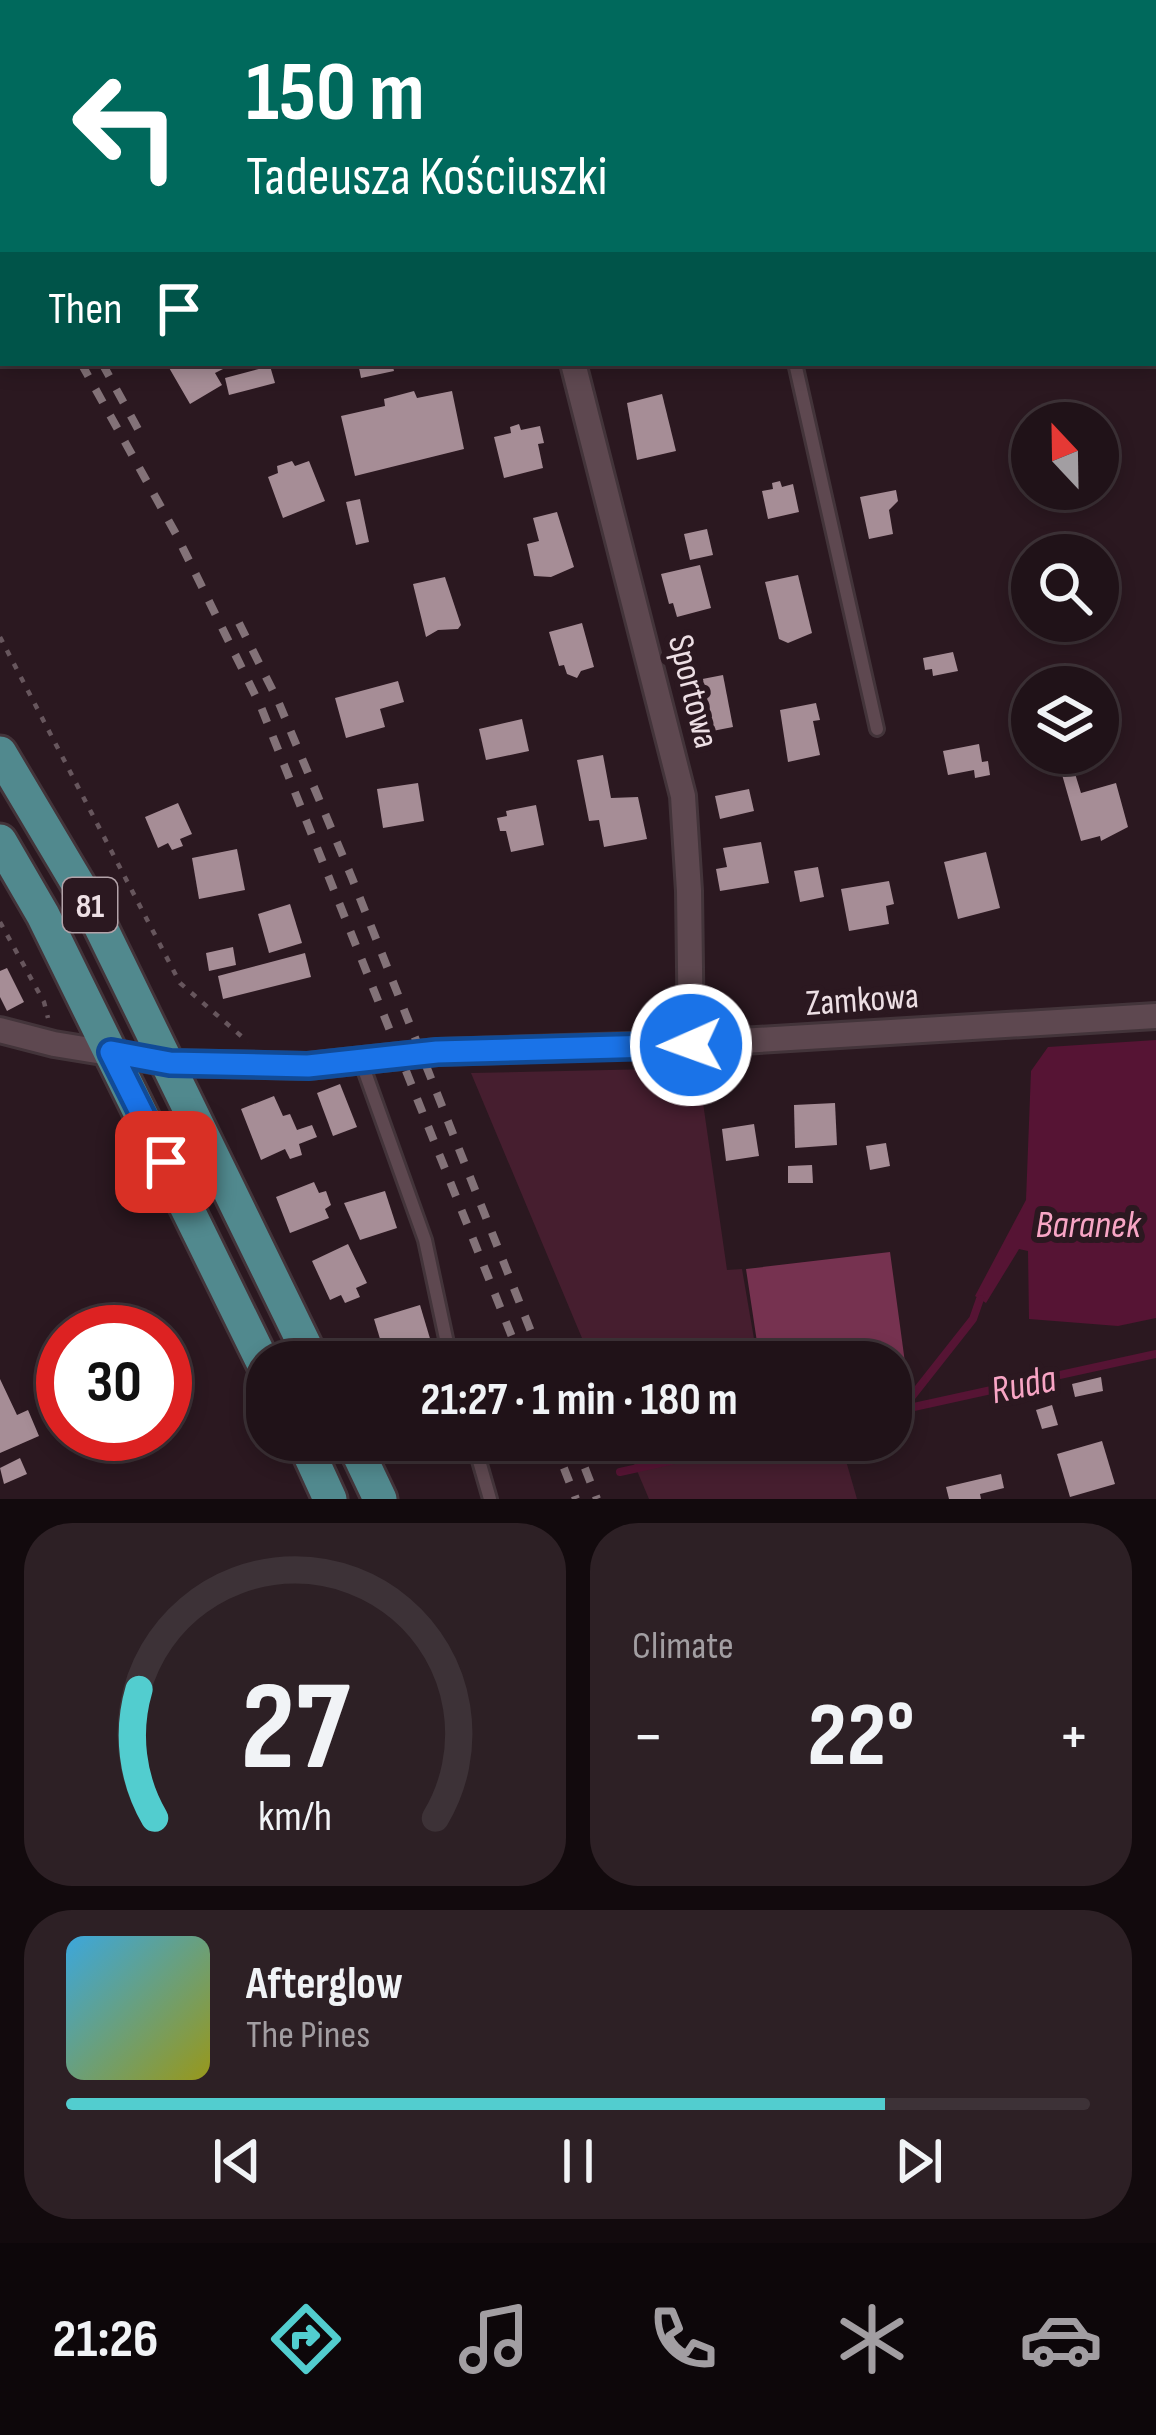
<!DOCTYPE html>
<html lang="en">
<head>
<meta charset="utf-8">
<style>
	:root { --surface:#201218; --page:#2d2025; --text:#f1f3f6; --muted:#a29ea2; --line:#3d3237; --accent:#52cdcf }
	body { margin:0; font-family:"Sofia Sans Condensed",sans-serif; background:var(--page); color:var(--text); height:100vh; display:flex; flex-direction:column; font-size:45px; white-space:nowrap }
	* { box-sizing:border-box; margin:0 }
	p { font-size:39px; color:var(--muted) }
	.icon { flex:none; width:66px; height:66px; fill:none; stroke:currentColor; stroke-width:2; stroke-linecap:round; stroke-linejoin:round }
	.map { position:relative; height:1499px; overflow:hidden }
	.details { display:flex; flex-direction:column; gap:24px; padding:24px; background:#120a0d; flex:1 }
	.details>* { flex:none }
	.banner { position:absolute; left:0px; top:0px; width:1158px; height:366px; box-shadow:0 6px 18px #0003,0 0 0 3px var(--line); background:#00695c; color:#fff; overflow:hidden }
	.needle { width:78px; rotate:338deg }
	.fabs { position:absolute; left:1011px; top:402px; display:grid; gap:24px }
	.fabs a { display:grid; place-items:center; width:108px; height:108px; border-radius:50%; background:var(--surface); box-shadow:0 6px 18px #0003,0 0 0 3px var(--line); font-size:60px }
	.speed { position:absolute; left:36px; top:1305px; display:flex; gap:24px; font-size:60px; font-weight:700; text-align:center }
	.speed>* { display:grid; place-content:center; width:156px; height:156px; border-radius:50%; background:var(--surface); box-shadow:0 6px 18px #0003,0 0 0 3px var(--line); line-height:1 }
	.speed .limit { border:18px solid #d22; background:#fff; color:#111 }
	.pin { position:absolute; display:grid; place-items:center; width:102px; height:102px; color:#fff; margin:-51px; border-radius:24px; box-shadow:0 6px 18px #0006 }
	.me { position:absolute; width:132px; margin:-66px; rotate:268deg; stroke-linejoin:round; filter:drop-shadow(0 0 9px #0008) }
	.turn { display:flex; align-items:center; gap:42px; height:252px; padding:0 48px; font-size:54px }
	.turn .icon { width:156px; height:156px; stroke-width:2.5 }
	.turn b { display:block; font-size:84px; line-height:102px }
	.then { display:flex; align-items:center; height:114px; padding:0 48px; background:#0003; gap:24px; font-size:45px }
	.big { font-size:90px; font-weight:700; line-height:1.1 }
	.details .tile { flex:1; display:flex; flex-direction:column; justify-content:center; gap:18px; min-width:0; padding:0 42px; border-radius:48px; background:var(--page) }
	.details .dial { align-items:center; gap:0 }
	.dial svg { height:312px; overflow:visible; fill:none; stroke:var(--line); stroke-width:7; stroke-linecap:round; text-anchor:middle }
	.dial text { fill:var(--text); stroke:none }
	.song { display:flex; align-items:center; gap:36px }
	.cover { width:144px; height:144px; border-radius:18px; background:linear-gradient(135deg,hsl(200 70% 55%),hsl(60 70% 35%)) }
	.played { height:12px; border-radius:6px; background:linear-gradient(90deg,var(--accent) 80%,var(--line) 80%) }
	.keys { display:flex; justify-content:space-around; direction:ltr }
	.heat { display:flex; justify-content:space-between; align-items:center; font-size:66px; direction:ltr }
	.details .tiles { flex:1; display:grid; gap:24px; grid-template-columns:1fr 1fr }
	.tile:last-child { grid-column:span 2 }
	.trip { position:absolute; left:246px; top:1341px; width:666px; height:120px; border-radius:48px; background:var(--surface); box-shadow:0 6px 18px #0003,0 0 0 3px var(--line); font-weight:700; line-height:120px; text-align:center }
	.dock { display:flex; height:192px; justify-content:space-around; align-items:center; background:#0d070a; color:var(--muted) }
	.dock .icon { width:84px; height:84px }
	.dock .current { color:var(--accent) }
	.dock b { font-size:54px; color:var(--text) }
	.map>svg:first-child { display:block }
</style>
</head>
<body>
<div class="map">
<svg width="1156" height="1499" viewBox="0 0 1156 1499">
	<rect width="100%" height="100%" fill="#2b1820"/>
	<g fill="#461e2f">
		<polygon points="362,0 715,0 716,3 362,3"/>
		<polygon points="698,1068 727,1270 742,1269 758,1362 592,1362 471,1073"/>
		<polygon points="624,1440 840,1440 857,1499 649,1499"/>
	</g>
	<polygon fill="#763250" points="890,1252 909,1392 891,1396 891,1362 760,1362 746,1269"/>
	<polygon fill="#561434" points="1156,1040 1156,1318 1118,1326 1029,1319 1028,1251 1019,1249 986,1303 975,1296 1026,1200 1031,1071 1048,1047"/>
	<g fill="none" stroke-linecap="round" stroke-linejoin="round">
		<g stroke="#561434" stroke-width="8">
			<polyline points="902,1409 973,1319 980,1299"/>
			<polyline points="891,1412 1156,1354"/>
			<polyline points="620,1472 765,1440"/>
		</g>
	</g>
	<g fill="#a68d96">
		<polygon points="173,363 220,363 223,369 215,373 222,385 190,404 168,366"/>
		<polygon points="358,363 392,363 394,371 361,378"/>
		<polygon points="270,366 275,383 229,395 225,378"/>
		<polygon points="414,391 417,398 452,391 464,449 355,476 341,416 385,406 384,399"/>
		<polygon points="662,394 676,451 637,460 627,403"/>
		<polygon points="519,424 521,430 540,426 544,443 538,444 543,468 504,478 494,437 511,433 510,427"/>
		<polygon points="292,461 295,466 309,461 325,501 283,518 268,477 278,473 277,466"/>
		<polygon points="780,481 782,487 793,484 799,512 768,519 762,491 773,489 772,483"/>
		<polygon points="896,490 898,501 889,510 893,534 869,539 860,497"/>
		<polygon points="360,499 369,542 356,545 346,502"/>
		<polygon points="557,512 574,567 551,577 534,576 527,544 539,541 533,518"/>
		<polygon points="707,529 713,555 690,560 684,534"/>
		<polygon points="700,565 711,608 677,617 673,603 669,604 661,574"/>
		<polygon points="798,575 812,633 788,643 779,639 765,582"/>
		<polygon points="445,577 461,625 458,629 438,630 426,637 413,584"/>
		<polygon points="582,623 594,667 581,671 577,678 567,674 564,665 559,666 549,632"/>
		<polygon points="953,652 958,671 933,676 932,669 925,670 923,658"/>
		<polygon points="723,675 733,727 697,734 687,682"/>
		<polygon points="398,681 404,702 380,709 385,727 346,738 335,698"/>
		<polygon points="816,703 820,720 813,721 820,755 788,762 780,710"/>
		<polygon points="522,719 529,751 486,760 479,729"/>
		<polygon points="979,744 982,762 988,761 990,775 975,778 974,770 948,775 943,751"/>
		<polygon points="603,755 611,798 638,797 647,839 604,847 599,820 589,821 577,760"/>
		<polygon points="1073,767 1081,793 1116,783 1128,827 1101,841 1100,836 1081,841 1061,771"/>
		<polygon points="418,783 424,821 383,828 377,789"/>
		<polygon points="749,789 754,811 720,819 715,796"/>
		<polygon points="178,803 192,834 180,839 183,846 172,850 168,843 158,848 145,817"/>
		<polygon points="536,805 544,845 511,852 506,831 500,831 497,818 507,816 506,811"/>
		<polygon points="761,842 769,883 720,891 716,869 727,867 723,848"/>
		<polygon points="237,849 245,890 199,899 192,858"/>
		<polygon points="986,852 1000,908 958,919 944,862"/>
		<polygon points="818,867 824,897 800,902 794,871"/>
		<polygon points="889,881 894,904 886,906 889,924 849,931 841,889"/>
		<polygon points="290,904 302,943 269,953 258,914"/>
		<polygon points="233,947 236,965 209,971 206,953"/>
		<polygon points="305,953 311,977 223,999 218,976"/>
		<polygon points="7,968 24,1002 7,1011 0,997 0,971"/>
		<polygon points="340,1084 357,1127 333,1136 317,1093"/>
		<polygon points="274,1096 283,1116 290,1114 297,1130 312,1125 317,1137 299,1144 302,1155 290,1159 285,1149 261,1160 241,1109"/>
		<polygon points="835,1103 837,1145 795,1148 794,1105"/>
		<polygon points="754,1124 759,1156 726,1161 722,1129"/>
		<polygon points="886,1143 890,1166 870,1170 866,1146"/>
		<polygon points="812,1165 813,1183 788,1183 788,1166"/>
		<polygon points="314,1182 319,1193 326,1191 331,1205 325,1209 329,1218 290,1233 276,1197"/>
		<polygon points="385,1191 397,1228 360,1240 344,1203"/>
		<polygon points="348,1244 367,1283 356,1288 360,1297 345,1303 341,1295 330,1300 312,1261"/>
		<polygon points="420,1305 437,1362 387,1362 374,1319"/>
		<polygon points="63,1373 63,1424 49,1393 45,1394 42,1388 45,1381"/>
		<polygon points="1101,1377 1103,1391 1075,1397 1072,1384"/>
		<polygon points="0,1379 17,1415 28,1410 39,1436 0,1453"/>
		<polygon points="1052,1405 1058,1425 1042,1429 1036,1410"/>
		<polygon points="1102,1441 1115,1484 1070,1497 1057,1454"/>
		<polygon points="20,1458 27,1474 4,1484 0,1468"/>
		<polygon points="1001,1474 1004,1488 980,1494 981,1499 949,1499 946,1487"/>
	</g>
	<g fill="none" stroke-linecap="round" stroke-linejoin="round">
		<defs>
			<g id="service">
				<polyline points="732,0 732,3"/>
				<polyline points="795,363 877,729"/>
				<polyline points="361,1061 425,1240 451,1362"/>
				<polyline points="473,1440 490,1499"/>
			</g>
			<g id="minor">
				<polyline points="344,0 344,3"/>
				<polyline points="1155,140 1156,140"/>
				<polyline points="0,346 3,345"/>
				<polyline points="573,363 683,796 689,891 691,1044"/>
				<polyline points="0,1030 54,1044 170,1063 308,1066 437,1052 691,1044 1156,1016"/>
			</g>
			<g id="primary">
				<polyline points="0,753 88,901 313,1362"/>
				<polyline points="0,841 43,915 267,1371"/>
				<polyline points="303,1440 330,1499"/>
				<polyline points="352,1440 380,1499"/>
			</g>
		</defs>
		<use href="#service" stroke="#43343a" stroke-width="18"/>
		<use href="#minor" stroke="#43343a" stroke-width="30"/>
		<use href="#primary" stroke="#43343a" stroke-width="39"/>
		<g stroke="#67565d" stroke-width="4.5" stroke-dasharray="6 9" stroke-linecap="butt">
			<polyline points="0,637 180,983 248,1042"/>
			<polyline points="0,922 44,1002 48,1018"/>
		</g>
		<use href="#service" stroke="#5e4850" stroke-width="12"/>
		<use href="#minor" stroke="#5e4850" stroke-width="24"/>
		<use href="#primary" stroke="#51898e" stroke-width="33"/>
		<g stroke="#837278" stroke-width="8" stroke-dasharray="15 15" stroke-linecap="butt">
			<polyline points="0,196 3,201"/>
			<polyline points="0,231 3,236"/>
			<polyline points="81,363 176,534 261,707 522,1362"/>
			<polyline points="102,363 145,442"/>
			<polyline points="239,623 278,701 352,878 543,1362"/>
			<polyline points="553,1440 576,1499"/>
			<polyline points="574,1440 597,1499"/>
		</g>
	</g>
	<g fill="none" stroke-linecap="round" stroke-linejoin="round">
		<defs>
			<polyline id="route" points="166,1162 111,1052 170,1063 308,1066 437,1052 691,1045"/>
		</defs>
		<use href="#route" stroke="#114b97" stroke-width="30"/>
		<use href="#route" stroke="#1a73e8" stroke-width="21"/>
	</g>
	<g text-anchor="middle" stroke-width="12" stroke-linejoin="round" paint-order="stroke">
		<rect fill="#2b1820" stroke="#b3a3a9" stroke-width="3" x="63" y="878" width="54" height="54" rx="9"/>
		<g font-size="33" font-weight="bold" fill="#eddfe4">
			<text x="90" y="917">81</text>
		</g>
		<g font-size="36" fill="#eddfe4" stroke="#2b1820">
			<text transform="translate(695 691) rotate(76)" y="13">Sportowa</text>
			<text transform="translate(862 998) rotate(-4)" y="13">Zamkowa</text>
		</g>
		<g font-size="39" font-style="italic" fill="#f8a5c5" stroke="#2b1820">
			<text x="1088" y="1237">Baranek</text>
			<text transform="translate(1023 1383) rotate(-12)" y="14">Ruda</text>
		</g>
	</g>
</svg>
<div class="fabs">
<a><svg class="needle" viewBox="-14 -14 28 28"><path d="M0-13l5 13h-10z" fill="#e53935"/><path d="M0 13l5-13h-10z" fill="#a29ea2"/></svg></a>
<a><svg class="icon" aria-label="search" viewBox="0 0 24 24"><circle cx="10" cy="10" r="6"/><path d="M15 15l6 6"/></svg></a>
<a><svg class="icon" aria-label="layers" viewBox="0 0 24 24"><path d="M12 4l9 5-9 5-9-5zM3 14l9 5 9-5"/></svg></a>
</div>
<div class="speed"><div class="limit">30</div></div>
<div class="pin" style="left:166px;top:1162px;background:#d93025"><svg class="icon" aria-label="arrive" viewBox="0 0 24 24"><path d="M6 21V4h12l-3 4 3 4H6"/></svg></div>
<svg class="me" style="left:691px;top:1045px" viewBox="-20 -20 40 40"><circle r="17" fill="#1a73e8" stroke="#fff" stroke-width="3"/><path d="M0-11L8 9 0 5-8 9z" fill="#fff"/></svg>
<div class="trip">21:27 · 1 min · 180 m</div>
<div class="banner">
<div class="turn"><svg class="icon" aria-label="left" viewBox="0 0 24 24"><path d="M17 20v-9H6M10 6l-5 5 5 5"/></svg><div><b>150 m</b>Tadeusza Kościuszki</div></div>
<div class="then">Then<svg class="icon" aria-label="arrive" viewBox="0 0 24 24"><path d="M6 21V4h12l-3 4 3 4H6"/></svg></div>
</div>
</div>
<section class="details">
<div class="tiles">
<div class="tile dial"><svg viewBox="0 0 100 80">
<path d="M14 69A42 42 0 1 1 86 69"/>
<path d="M14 69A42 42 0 0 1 10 36" stroke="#52cdcf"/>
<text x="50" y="56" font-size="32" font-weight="700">27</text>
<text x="50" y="72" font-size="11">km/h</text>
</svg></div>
<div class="tile"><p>Climate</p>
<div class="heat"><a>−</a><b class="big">22°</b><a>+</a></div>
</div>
<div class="tile">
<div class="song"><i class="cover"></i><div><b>Afterglow</b><p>The Pines</p></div></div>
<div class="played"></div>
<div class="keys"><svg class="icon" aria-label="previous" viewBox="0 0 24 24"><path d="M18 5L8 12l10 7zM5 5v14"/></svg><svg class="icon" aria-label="pause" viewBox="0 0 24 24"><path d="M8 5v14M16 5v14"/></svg><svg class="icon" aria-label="next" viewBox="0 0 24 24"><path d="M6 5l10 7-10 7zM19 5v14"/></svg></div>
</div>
</div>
</section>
<nav class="dock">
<b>21:26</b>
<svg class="icon current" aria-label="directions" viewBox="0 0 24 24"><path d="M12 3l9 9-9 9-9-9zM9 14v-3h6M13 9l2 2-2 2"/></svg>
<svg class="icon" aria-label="music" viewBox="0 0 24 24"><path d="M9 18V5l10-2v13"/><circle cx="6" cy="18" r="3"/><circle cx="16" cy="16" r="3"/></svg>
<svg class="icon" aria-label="phone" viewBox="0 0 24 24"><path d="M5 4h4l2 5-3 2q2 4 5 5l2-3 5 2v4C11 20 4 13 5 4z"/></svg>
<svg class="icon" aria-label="climate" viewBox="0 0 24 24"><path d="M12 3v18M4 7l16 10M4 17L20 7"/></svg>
<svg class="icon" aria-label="car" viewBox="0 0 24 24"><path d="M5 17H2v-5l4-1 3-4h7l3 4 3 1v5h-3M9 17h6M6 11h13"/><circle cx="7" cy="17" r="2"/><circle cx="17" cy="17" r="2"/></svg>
</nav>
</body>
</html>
